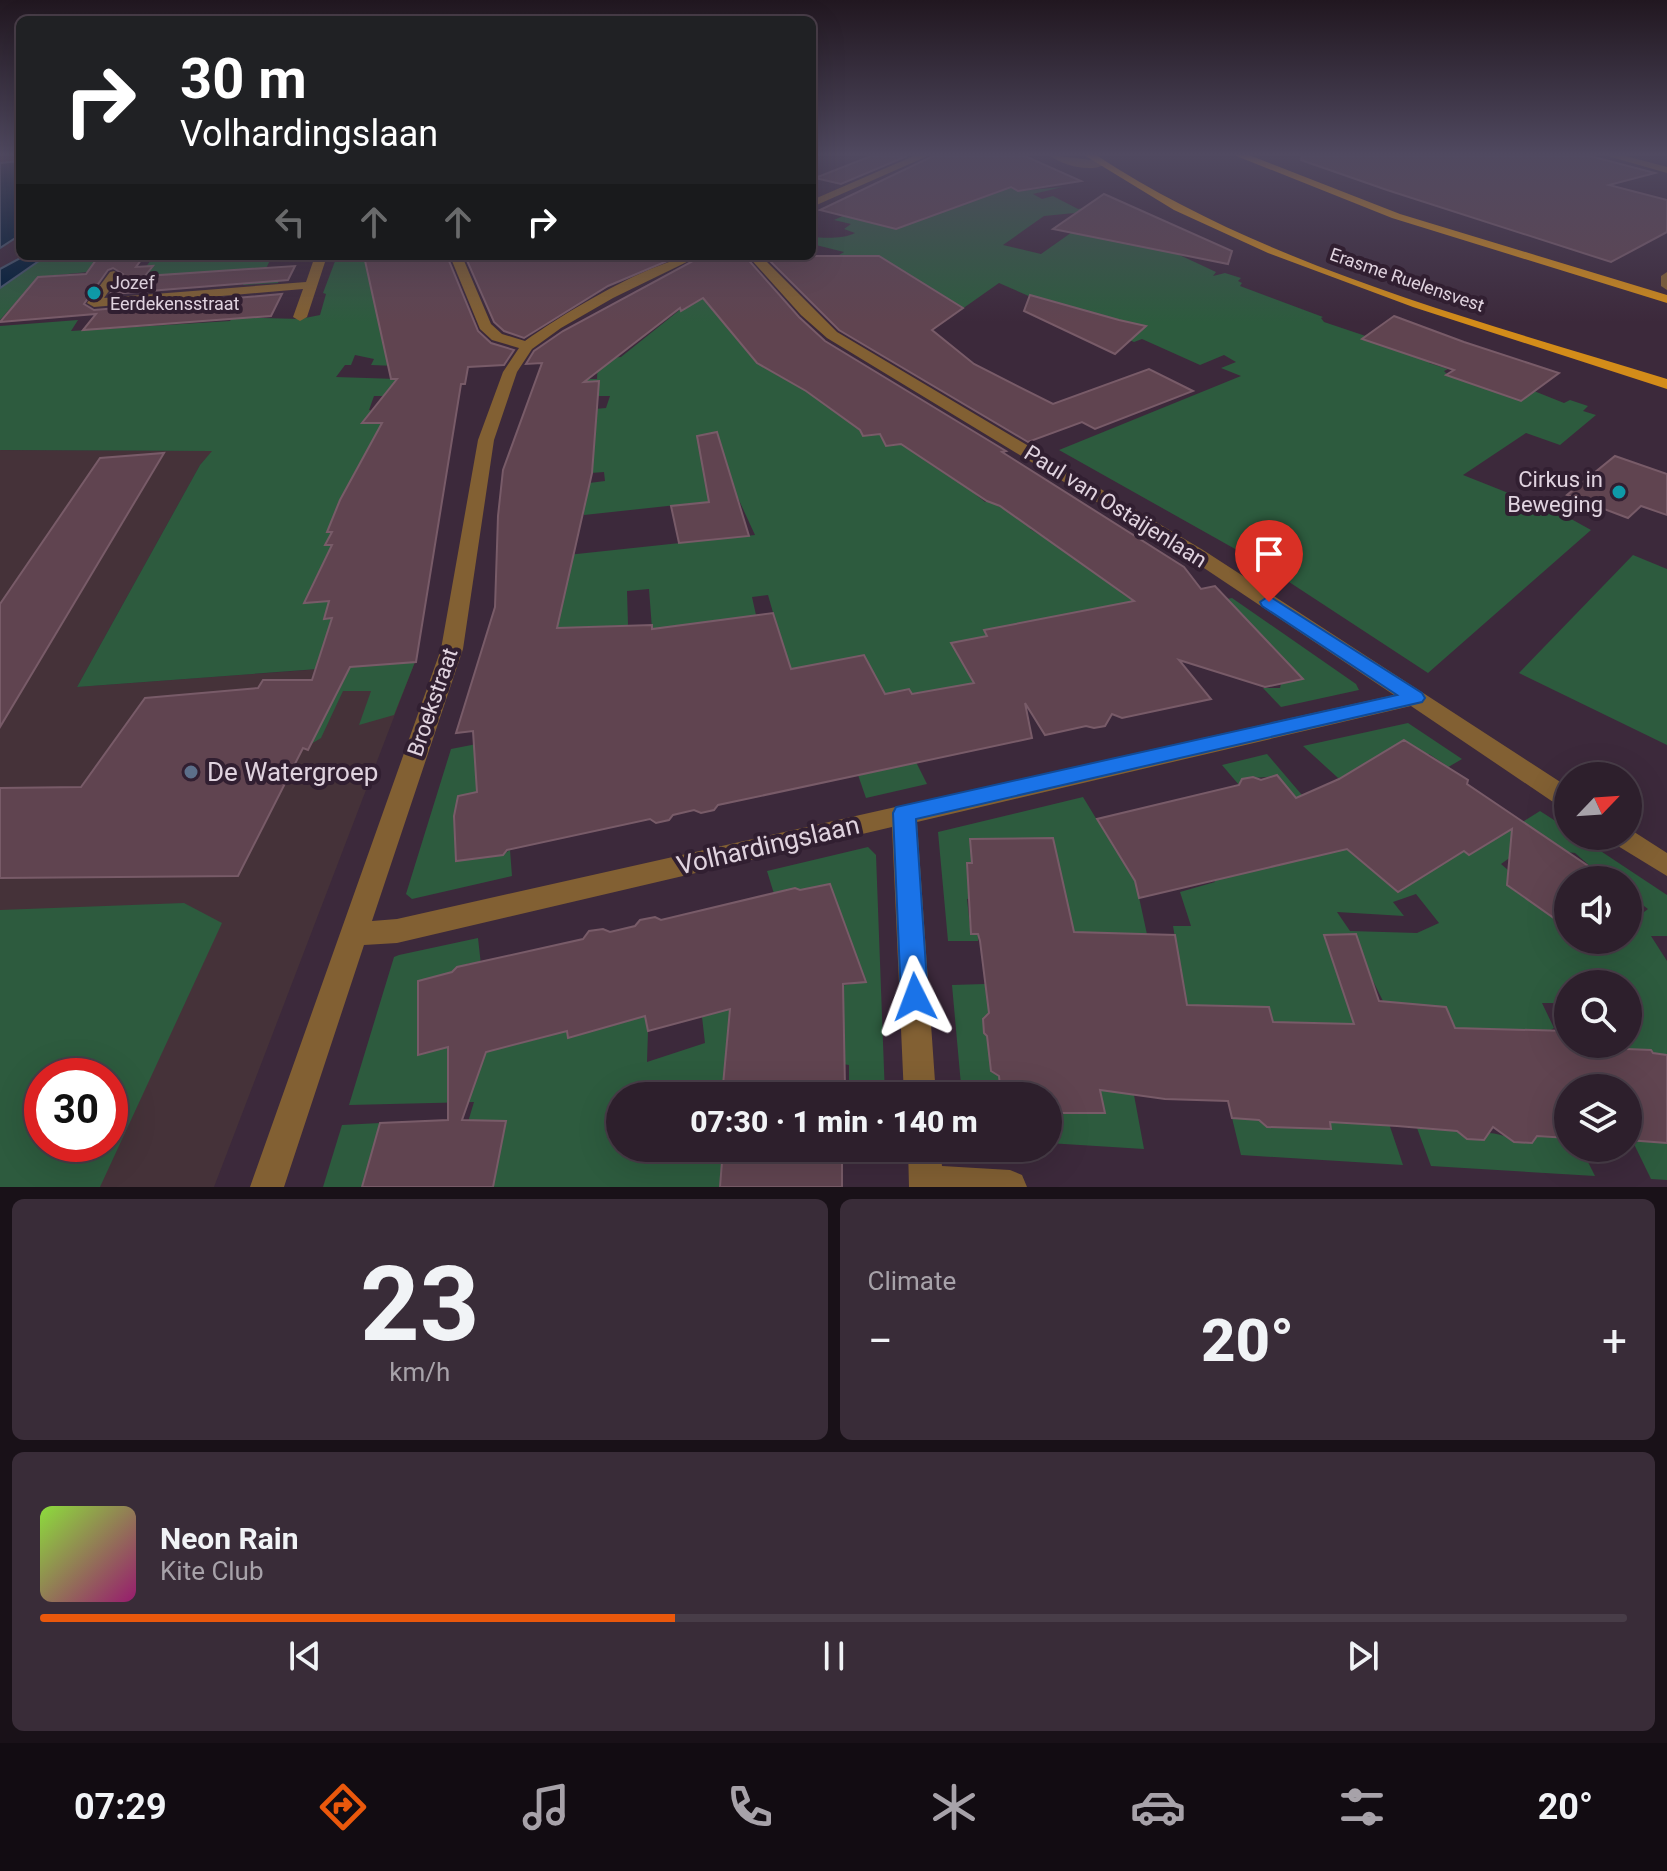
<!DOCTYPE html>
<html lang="en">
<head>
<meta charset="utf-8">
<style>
	:root { --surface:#2d1f2c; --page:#392c38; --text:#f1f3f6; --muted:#a7a2a9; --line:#483d48; --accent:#ea580c }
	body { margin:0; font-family:Roboto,sans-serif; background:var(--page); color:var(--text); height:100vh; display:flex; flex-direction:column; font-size:30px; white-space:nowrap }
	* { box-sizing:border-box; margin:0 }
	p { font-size:26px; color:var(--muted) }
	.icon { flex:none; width:44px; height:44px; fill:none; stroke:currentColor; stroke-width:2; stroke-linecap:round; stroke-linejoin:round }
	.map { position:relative; height:1187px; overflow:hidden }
	.details { display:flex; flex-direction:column; gap:12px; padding:12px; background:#191118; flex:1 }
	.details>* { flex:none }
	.banner { position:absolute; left:16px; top:16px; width:800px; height:244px; border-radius:12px; box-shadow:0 8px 32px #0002,0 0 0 2px var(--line); background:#202124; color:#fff; overflow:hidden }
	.needle { width:52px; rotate:65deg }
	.controls { position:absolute; left:1554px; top:762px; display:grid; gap:16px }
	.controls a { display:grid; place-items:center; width:88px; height:88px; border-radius:50%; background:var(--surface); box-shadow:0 8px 32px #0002,0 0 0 2px var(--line); font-size:40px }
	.speed { position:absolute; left:24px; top:1058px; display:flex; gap:16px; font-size:40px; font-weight:700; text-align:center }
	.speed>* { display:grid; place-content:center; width:104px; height:104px; border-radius:50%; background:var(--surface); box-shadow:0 8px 32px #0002,0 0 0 2px var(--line); line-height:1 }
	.speed .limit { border:12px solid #d22; background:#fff; color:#111 }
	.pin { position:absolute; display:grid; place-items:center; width:68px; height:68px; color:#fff; margin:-82px -34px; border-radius:50% 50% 50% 0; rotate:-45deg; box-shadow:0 0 8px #0007 }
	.pin .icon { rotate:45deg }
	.me { position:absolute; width:88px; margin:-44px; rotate:357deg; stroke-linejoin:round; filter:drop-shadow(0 0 6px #0008) }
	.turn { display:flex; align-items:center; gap:28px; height:168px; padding:0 32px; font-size:36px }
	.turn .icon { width:104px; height:104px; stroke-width:2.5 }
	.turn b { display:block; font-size:56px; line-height:68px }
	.lanes { display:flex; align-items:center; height:76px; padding:0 32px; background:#0003; justify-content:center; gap:40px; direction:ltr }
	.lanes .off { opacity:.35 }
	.big { font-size:60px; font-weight:800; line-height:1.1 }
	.details .card { flex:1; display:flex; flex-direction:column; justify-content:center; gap:12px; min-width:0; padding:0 28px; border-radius:12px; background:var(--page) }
	.details .dial { align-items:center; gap:0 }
	.dial b { font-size:104px; line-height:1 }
	.song { display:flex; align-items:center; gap:24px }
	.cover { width:96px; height:96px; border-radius:12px; background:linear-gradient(135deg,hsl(90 70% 55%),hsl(320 70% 35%)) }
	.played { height:8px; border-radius:4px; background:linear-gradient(90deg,var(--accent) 40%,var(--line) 40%) }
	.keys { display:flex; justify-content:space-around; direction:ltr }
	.heat { display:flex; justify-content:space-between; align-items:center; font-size:44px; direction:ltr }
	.details .tiles { flex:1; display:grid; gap:12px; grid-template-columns:1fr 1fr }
	.card:last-child { grid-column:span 2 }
	.trip { position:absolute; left:606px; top:1082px; width:456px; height:80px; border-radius:40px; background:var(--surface); box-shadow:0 8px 32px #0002,0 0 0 2px var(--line); font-weight:800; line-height:80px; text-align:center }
	.tab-bar { display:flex; height:128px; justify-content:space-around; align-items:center; background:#120c12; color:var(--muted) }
	.tab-bar .icon { width:56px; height:56px }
	.tab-bar .active { color:var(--accent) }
	.tab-bar b { font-size:36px; color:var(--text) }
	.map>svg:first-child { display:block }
</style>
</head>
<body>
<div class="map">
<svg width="1667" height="1187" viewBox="0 0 1667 1187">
	<rect width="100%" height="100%" fill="#3c293b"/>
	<path fill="#453239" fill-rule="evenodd" d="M0,450L213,451L200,465L77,687L415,662L214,1187H0ZM42,1076H110V1144H42Z"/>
	<g fill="#2d5b3e" fill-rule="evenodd">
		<path d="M978,155L1018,158V191L1063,187L1033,194L1042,199L1053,196L1078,209L1096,206L1105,210L1044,216L1003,245L1041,254L1092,218C1136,236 1177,253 1216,272L1213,276L1225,273L1241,278L1238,281L1242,283L1240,286L1323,317L1321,318L1324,322L1434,359L1429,363L1448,369L1444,371L1448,375L1534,391L1564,403L1570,400L1588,406L1583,411L1596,415L1560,445L1526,433L1463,475L1564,515L1591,530L1428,673L1260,563L1059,450L1241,376L1221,368L1236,362L1224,355L1200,365L1142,339L1134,342L999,283L938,326L930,323L829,261L844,252L812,244V237C824,238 844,239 855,233L844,229L851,224L834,220Z"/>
		<polygon points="46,256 142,256 97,260 87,272 38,277 0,320 0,288"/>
		<polygon points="154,256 272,256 262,277 281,275 278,283 243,285 246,280 162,275 139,276"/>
		<polygon points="337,256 366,256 396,366 371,365 374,359 355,355 351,365 345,365 336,377 397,379 388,396 374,396 369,410 373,411 366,423 399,424 346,518 332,519 327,531 332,531 326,545 338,545 305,603 329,601 324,619 332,618 415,662 394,715 359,725 371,691 343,691 321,738 311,744 345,667 77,687 200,465 212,451 0,450 0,326 78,320 71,331 230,321 233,317 300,319 320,315 326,294 323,293"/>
		<path d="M717,280L775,374L780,377L794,376L857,423L863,436L880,434L886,446L909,443L924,460L957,482L965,479L988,489L975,494L985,502L989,500L999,507L1009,503V513L1021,521L1045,522L1030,529L1040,535L1046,533L1093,572L1103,567C1108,574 1112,582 1117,589C1139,614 1202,604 1232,598L1356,684L1359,690L1281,707L1263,688H1280L1281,684L1302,678L1263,638L1010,675L458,796L454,816L456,860L502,855L510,850L512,876L412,899L406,894L451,749L543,731L789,668L768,595L752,597L756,615L652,629L649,589L627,591L628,625L557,629L561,610L558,556L755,535L732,485L714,501L584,515L583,499L549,488L605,481L604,472L577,474L584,410L606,408L610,396H593L583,386L586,379H597L598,359L621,357Z"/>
		<polygon points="1633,555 1667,569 1667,745 1519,673"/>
		<path d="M1408,723L1462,759L1445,769L1442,766L1444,764L1429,754L1425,755L1446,838L1469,855L1540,811L1568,829V836H1578L1667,895V936H1651L1667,961V1055L1662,1072L1651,1050L1602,1048L1600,1044H1628V984H1568V1015L1562,1003H1542L1554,1028L1549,1031L1455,1029L1446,1007L1383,1001L1372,979L1356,934L1325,935L1403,1165L1241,1155L1232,1118L1259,1120L1267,1127L1330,1129V1122L1364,1124L1328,1023L1273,1022L1268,1007L1189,1005L1134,1095L1144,1149L1048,1143V1113H1104L1073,932L1052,838L970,839L972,863H967L969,880L976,898L967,899L971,934H978V941H948L938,832L1083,797L1097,820L1148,858L1137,888L1153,962L1179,963L1173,926H1191L1180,892L1215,882L1210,874L1270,860L1274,867L1335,850L1320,825L1278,776L1242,779L1239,785L1222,765L1267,754L1336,835L1371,808L1303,746ZM1542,835L1567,852L1575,853L1599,874L1613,880H1628V894L1648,909L1628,924V940H1601L1593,946L1585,940H1568V928L1507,885L1508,870L1501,864ZM1416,894L1439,923L1417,933L1350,931L1337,912L1404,916L1393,902Z"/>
		<polygon points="916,762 927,784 866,798 858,775"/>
		<polygon points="868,847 876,855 885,1096 842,1096 842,1087 849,1086 849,1065 843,1064 722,1096 620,1096 620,1148 723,1149 720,1187 491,1187 505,1121 468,1122 474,1102 349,1105 394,957 399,955 478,938 481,965 470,963 457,967 452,972 418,981 418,1055 448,1047 448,1079 486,1052 542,1038 567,1022 569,1038 645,1016 648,1031 647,1062 705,1043 701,1008 865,982 830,884 800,891 794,888 775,897 767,871"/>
		<path d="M184,903L222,923L100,1187H0V910ZM42,1076H110V1144H42Z"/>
		<polygon points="985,984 994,1042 991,1071 999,1076 1001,1096 962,1096 952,985"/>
		<polygon points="380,1123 362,1187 323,1187 342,1125"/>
		<path d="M1417,1128L1457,1131L1484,1140L1489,1133C1505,1134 1515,1142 1532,1143L1537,1136L1568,1138V1148H1581L1595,1176L1431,1166Z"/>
		<polygon points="1632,1140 1667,1143 1667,1180 1651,1179"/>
	</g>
	<g fill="#001d39" stroke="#43546b" stroke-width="2">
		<polygon points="20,161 20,235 0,248 0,163"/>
		<polygon points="24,256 46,256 0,288 0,269"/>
	</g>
	<g fill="#604450" stroke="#785b68" stroke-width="2" fill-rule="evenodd">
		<polygon points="871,156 907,156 841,184 815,178"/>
		<polygon points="933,156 1025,156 1081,181 1018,191 1011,187 896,229 820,210"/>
		<polygon points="1302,156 1590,156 1655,173 1609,185 1667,200 1667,232 1611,262 1387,190 1301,160"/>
		<polygon points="1104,194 1232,251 1228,264 1053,229"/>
		<polygon points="141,256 144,256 136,267 153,266 145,276 295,266 288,280 110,294 123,274 113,268 108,270 84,304 94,310 282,294 271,316 83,330 96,314 0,322 38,277 86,274 96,260"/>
		<polygon points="364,256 447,256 478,331 491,343 514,350 504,365 468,367 465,384 461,384 416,662 350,667 308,750 303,748 238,876 0,878 0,788 81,787 145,698 258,688 263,680 312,680 332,618 324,619 329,601 304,603 332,545 325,545 332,532 327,532 340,500 382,423 362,423 397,379 391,379"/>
		<polygon points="465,256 679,256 608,286 524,338 504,331 494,322"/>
		<path d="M702,256H745L799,317L825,341L1006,451L1002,452L1184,567L1201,589L1215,586L1303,679L1265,687L1179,660L1211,699L1122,718L1112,714L1105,726L1094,728L1086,726L1045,735L1025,703L1032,738L718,805L714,810L701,813L694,810L673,815L669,820L656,823L650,819L507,850L503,855L456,861L454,816L458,796L477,792L473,731L456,733L495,607L498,516L503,470L542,363L526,364L534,351L563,331ZM703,298L757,363L806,391L860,430L863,436L880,434L886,446L901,444L987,501L1000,506L1134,601L984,630L987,636L951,643L974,683L912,694L909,689L885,694L864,655L791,669L773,613L652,629V625L557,628L592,473L599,381L584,382L680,308L681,311Z"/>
		<polygon points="765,256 879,256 963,308 932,330 974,364 1053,404 1149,369 1193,391 1095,429 1082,422 1028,442 839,330"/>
		<polygon points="1030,295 1119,320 1146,326 1115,354 1024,311"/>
		<polygon points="1394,316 1464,342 1559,373 1521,401 1446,375 1454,370 1362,339"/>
		<polygon points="717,432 749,536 679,543 671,506 709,502 697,436"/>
		<polygon points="164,453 0,727 0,604 100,458"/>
		<polygon points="1615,456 1667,474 1667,515 1641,506 1628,518 1567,495"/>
		<polygon points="1404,740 1468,780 1467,784 1609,880 1568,880 1568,928 1507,885 1512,829 1469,855 1464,851 1398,892 1347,849 1139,898 1135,881 1097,819 1239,785 1242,779 1253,777 1261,780 1277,775 1296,798 1339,779"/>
		<polygon points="1053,838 1074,932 1175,935 1187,1005 1269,1007 1273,1022 1354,1024 1324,935 1356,934 1379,1001 1446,1007 1455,1028 1568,1031 1568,1044 1600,1044 1602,1048 1651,1050 1653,1053 1667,1055 1667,1143 1628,1140 1628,1088 1568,1088 1568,1138 1537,1136 1532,1143 1514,1142 1493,1127 1484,1140 1467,1139 1457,1131 1397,1126 1330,1122 1331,1129 1267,1127 1259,1120 1232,1118 1228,1101 1165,1099 1100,1090 1105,1113 1048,1113 1048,1096 1001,1096 999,1076 991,1071 987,1036 984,1033 983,1019 989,1013 980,941 978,934 971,934 967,863 972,863 970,839"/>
		<polygon points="830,884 866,982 843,984 845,1087 841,1087 842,1096 719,1096 722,1096 730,1009 648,1031 645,1016 568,1038 567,1031 486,1052 462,1120 506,1121 493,1187 362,1187 380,1123 448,1120 448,1047 418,1055 418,981 452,972 457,967 583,939 589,931 603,929 610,932 635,926 640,920 655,917 661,920 795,888 800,890"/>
		<polygon points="842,1148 842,1187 720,1187 723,1149 706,1149"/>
	</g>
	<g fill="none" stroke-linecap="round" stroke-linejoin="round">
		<g fill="#826033" fill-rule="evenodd">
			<polygon points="916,155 930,155 812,207 812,200"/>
			<path d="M1049,155L1101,161L1106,164C1090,173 1064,166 1049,155Z"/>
			<polygon points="1604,155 1622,155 1667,167 1667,173"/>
			<polygon points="315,256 327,256 307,317 300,321 293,317 303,289 94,307 87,303 110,272 114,271 120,275 104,298 306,282"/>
			<path d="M450,256H462L491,324L502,334L525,341C561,315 657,256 699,256L613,298L561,328L532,349L517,372L494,440L463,649L372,921L397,919L1394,695L1189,558L827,338L801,315L748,256H761L837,332L1203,550L1568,787V808L1559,806L1411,706L917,822L936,1096H904L892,827L397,943L364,945L284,1187H250L441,649L478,440L503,372L519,348L492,340L480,329Z"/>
			<polygon points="1667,272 1667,290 1661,286 1661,276"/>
			<polygon points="1628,828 1667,853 1667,876 1613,843 1609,836 1628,836"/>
			<polygon points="908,1148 940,1148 942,1166 1010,1170 1022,1175 1027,1187 909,1187"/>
		</g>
		<g fill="#d38c19" fill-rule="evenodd">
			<path d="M1084,155H1096C1265,266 1476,320 1667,379V389L1413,307L1268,253L1174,210Z"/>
			<polygon points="1234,155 1249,155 1400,214 1667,295 1667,303 1392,218"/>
		</g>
	</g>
	<linearGradient id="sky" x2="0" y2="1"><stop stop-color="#211720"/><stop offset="0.48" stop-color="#504960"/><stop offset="1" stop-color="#504960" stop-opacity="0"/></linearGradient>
	<rect width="1667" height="322" fill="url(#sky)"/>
	<polygon fill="#1a73e8" stroke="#114b97" stroke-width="2" points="1269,596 1422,693 1425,698 1422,702 916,819 928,997 924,1006 915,1009 905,1006 901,997 893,813 896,807 1397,695 1262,606 1260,602"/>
	<g fill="#0f9aa8" stroke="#311f31" stroke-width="3">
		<circle cx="94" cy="293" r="8"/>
		<circle cx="1619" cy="492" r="8"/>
	</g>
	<circle fill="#5c6f8a" stroke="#311f31" stroke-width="3" cx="191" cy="772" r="8"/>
	<g text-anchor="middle" stroke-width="8" stroke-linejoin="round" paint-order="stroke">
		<g font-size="18" fill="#e0d3df" stroke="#311f31">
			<text transform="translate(1407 280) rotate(19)" y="6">Erasme Ruelensvest</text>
		</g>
		<g font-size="18" fill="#e0d3df" stroke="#311f31" text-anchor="start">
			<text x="110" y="289">Jozef<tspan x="110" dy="21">Eerdekensstraat</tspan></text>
		</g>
		<g font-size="22" fill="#e0d3df" stroke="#311f31" text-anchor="end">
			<text x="1603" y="487">Cirkus in<tspan x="1603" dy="25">Beweging</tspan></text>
		</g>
		<g font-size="22" fill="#e0d3df" stroke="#311f31">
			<text transform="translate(1116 506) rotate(32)" y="8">Paul van Ostaijenlaan</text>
			<text transform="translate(432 702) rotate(-71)" y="8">Broekstraat</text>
		</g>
		<g font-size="26" fill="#e0d3df" stroke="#311f31" text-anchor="start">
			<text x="207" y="781">De Watergroep</text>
		</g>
		<g font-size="26" fill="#e0d3df" stroke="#311f31">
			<text transform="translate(768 845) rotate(-13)" y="9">Volhardingslaan</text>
		</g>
	</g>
</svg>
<div class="controls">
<a><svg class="needle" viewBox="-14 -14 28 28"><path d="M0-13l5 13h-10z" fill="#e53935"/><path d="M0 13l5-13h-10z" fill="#a7a2a9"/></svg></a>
<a><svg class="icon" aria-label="sound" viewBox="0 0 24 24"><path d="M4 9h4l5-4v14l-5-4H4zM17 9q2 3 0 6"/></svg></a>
<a><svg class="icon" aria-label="search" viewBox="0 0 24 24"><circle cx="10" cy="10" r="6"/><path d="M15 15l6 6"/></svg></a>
<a><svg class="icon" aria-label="layers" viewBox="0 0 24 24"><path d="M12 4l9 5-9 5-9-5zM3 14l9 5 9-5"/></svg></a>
</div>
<div class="speed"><div class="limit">30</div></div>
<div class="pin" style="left:1269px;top:602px;background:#d93025"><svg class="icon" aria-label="arrive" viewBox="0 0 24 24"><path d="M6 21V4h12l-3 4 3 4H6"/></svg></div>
<svg class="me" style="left:915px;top:997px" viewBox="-20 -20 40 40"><path d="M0-17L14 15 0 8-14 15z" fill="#1a73e8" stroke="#fff" stroke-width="4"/></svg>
<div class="trip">07:30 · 1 min · 140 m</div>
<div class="banner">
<div class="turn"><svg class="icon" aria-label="right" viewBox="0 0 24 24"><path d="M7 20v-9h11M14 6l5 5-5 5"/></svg><div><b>30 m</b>Volhardingslaan</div></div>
<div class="lanes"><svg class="icon off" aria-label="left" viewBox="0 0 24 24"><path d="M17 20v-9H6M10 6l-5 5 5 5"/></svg><svg class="icon off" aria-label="ahead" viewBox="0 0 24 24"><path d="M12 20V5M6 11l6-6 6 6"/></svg><svg class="icon off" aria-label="ahead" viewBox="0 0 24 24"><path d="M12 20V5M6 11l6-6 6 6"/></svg><svg class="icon" aria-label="right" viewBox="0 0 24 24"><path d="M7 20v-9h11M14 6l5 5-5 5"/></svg></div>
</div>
</div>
<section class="details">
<div class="tiles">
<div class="card dial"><b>23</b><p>km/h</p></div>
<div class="card"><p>Climate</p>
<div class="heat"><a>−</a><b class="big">20°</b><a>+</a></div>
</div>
<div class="card">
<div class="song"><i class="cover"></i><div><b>Neon Rain</b><p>Kite Club</p></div></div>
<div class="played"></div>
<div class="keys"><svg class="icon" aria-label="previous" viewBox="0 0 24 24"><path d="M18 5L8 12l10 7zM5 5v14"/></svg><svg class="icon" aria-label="pause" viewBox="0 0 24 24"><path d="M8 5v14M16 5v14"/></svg><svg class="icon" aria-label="next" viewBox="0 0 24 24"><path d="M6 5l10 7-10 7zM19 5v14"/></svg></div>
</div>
</div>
</section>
<nav class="tab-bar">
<b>07:29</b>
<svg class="icon active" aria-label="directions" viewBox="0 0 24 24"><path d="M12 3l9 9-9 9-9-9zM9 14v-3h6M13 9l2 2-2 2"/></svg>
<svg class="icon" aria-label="music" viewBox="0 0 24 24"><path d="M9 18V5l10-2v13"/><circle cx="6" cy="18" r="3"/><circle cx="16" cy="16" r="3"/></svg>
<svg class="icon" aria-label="phone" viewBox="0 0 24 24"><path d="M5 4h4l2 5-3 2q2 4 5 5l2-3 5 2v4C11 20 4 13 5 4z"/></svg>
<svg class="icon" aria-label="climate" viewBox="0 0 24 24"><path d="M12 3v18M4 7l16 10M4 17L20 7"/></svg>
<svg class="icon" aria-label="car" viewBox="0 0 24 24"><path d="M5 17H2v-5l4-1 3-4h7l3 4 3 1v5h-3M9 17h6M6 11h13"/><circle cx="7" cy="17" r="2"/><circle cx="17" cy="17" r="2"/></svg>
<svg class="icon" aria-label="filters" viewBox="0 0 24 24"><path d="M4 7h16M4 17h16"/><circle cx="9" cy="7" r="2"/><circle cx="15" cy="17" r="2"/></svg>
<b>20°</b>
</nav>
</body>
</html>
